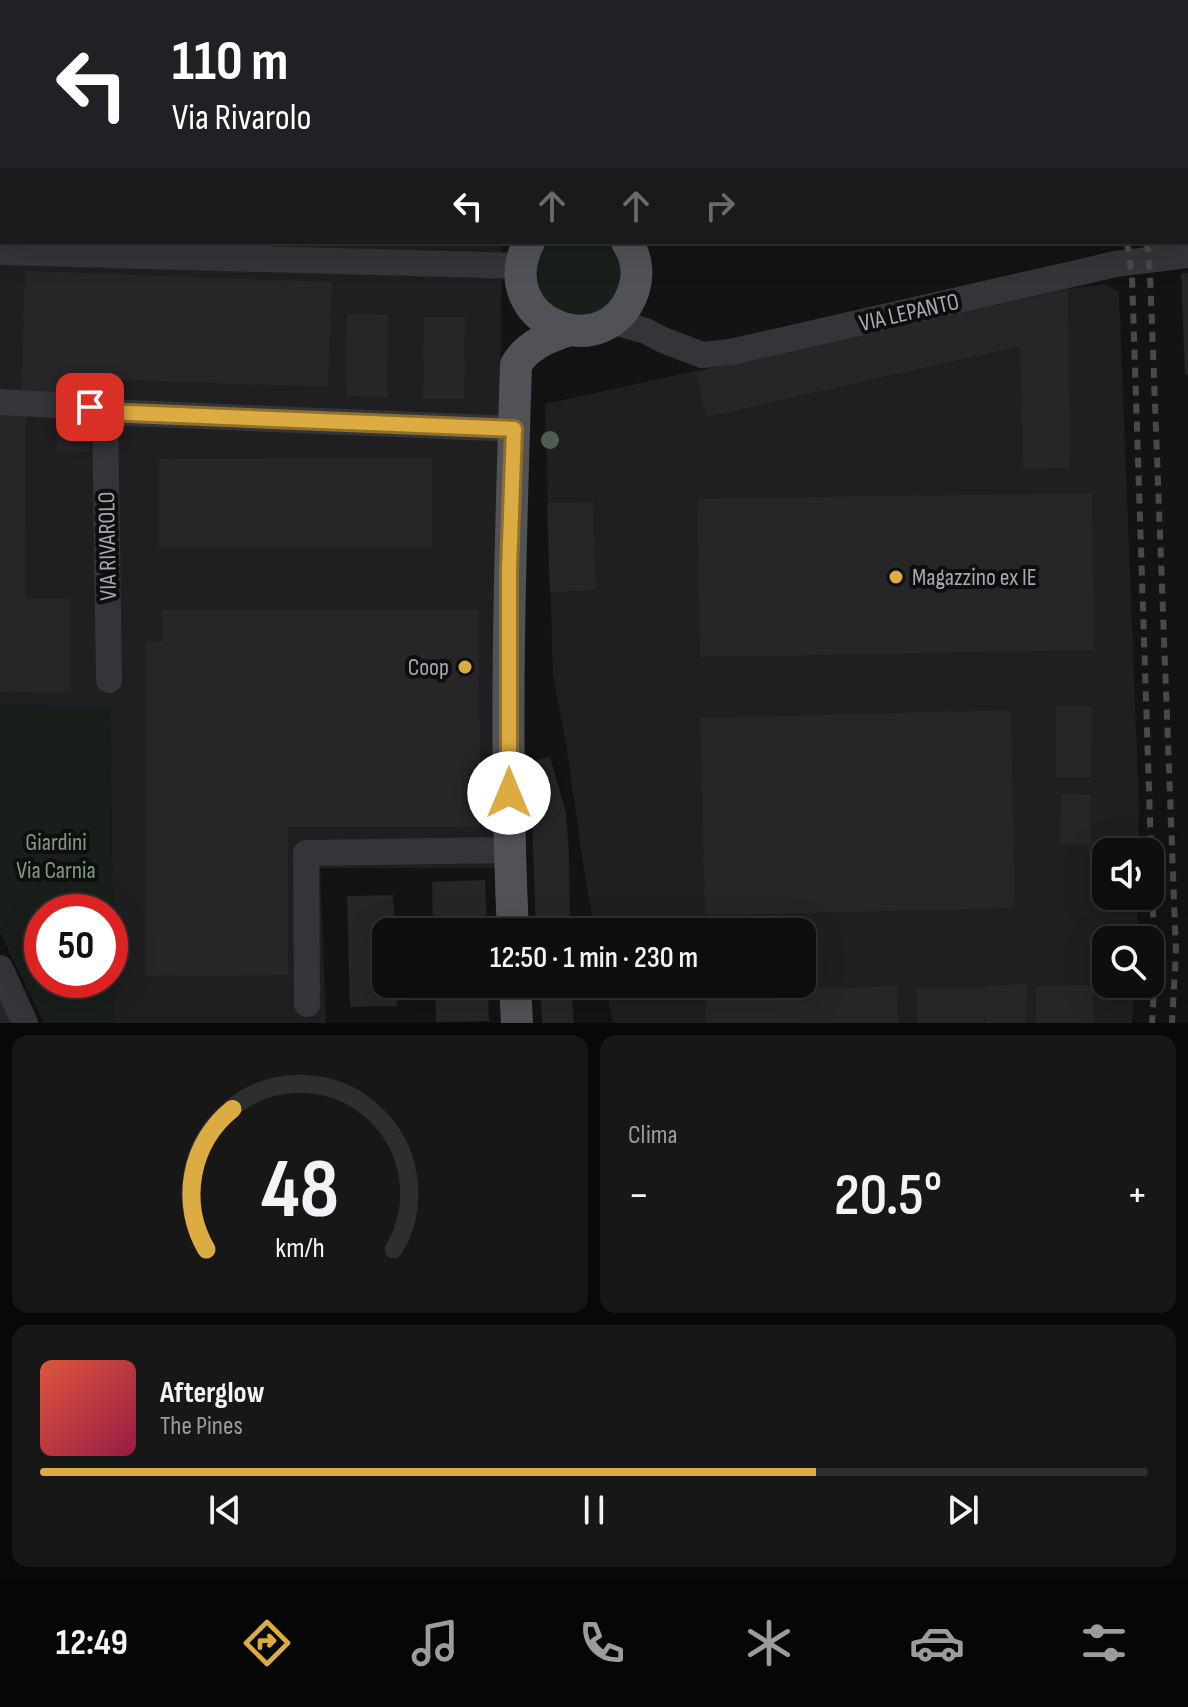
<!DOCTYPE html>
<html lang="it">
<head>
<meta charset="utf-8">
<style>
	:root { --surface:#0e0e0f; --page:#171718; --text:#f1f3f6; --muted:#9b9c9e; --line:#2e2e2f; --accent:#dcab42 }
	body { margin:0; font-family:"Sofia Sans Condensed",sans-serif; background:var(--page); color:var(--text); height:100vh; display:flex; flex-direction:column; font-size:30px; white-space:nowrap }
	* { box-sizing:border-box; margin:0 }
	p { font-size:26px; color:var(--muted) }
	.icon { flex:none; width:44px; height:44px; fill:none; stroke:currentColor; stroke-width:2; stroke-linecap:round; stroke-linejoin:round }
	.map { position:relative; height:1023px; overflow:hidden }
	.drawer { display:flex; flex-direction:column; gap:12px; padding:12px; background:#080808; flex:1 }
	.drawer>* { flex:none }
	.guide { position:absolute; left:0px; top:0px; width:1188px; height:244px; box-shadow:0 8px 32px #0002,0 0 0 2px var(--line); background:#202124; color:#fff; overflow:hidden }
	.buttons { position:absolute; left:1092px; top:838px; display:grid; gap:16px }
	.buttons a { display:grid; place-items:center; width:72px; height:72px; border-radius:16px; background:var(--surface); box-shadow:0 8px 32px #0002,0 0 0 2px var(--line); font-size:40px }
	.speed { position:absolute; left:24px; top:894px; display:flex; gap:16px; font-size:40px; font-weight:700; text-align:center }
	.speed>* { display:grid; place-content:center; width:104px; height:104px; border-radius:50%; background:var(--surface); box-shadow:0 8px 32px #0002,0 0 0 2px var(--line); line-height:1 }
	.speed .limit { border:12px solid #d22; background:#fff; color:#111 }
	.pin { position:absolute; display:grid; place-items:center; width:68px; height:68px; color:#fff; margin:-34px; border-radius:16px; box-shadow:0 4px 12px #0006 }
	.me { position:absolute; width:88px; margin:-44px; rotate:0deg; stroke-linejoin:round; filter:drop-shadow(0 0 6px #0008) }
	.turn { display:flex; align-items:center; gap:28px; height:168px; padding:0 40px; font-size:36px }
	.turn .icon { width:104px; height:104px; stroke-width:2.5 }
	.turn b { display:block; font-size:56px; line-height:68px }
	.lanes { display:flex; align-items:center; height:76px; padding:0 40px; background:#0003; justify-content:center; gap:40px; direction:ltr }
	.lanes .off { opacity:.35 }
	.big { font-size:60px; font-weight:600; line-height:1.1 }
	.drawer .tile { flex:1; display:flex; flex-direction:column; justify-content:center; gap:12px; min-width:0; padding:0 28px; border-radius:16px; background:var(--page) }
	.drawer .dial { align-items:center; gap:0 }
	.dial svg { height:208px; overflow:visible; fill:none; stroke:var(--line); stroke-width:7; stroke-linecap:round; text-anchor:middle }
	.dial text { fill:var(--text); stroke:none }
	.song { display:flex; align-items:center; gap:24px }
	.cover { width:96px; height:96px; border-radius:12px; background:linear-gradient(135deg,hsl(10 70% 55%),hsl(340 70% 35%)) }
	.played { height:8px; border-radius:4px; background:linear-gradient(90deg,var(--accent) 70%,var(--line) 70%) }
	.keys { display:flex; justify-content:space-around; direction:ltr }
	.heat { display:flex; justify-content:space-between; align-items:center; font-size:44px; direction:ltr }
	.drawer .tiles { flex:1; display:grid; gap:12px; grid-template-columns:1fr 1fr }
	.tile:last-child { grid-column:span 2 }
	.trip { position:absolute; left:372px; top:918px; width:444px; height:80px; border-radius:16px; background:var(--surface); box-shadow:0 8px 32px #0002,0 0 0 2px var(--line); font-weight:600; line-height:80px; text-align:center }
	.menu { display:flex; height:128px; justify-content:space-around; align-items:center; background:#060606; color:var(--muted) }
	.menu .icon { width:56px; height:56px }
	.menu .current { color:var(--accent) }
	.menu b { font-size:36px; color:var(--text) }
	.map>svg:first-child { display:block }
</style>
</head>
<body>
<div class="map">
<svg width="1188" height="1023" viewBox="0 0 1188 1023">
	<rect width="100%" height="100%" fill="#131314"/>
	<g fill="#1f1f21">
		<polygon points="0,0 505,0 505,2 2,2 2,242 502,242 495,868 320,868 326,1023 114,1023 110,708 0,706"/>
		<polygon points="1105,284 1119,292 1139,804 1138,852 1106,852 1106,896 1138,896 1137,940 1106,940 1106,984 1135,984 1132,1023 613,1023 605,984 802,984 802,932 595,932 584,871 566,744 553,676 545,404 1068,289"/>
	</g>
	<g fill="#191e1a" fill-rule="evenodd">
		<polygon points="537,242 621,242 623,245 617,308 567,324 526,275"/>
		<path d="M0,706L110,708L114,1023H44L0,932ZM110,912V980H42V912Z"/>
	</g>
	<g fill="#262628">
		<polygon points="25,271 332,282 328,387 73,378 72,397 21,396"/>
		<polygon points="1181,273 1188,273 1188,374 1185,374"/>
		<polygon points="1068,289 1070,468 1023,469 1020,346 706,417 696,372"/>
		<polygon points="347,314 388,315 387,397 346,396"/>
		<polygon points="424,317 465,317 464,399 423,399"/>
		<polygon points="0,411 26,411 25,599 71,599 71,693 0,692"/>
		<polygon points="90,418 90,452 57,453 56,419"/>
		<polygon points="432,458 432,548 159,548 159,459"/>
		<polygon points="1092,493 1094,650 700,657 697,499"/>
		<polygon points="593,502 596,590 550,592 547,503"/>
		<polygon points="162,610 479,610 480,827 288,827 288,975 145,976 145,643 162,642"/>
		<polygon points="1056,706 1092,706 1091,777 1056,777"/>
		<polygon points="1011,710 1015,908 705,915 700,718"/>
		<polygon points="550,757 566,813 569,853 570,932 536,932 531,785 528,761"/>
		<polygon points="1061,794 1091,795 1090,844 1060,844"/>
		<polygon points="485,880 487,932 433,932 432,882"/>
		<polygon points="393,895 395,932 386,932 386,984 396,984 397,1006 350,1007 347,896"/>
		<polygon points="435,984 488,984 489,1021 436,1022"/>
		<polygon points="540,984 571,984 574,1023 542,1023"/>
		<polygon points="1026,984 1027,1023 985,1023 985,1002 984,1023 917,1023 917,988 985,988 985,986"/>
		<polygon points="1093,985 1093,1023 1036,1023 1036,986"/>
		<polygon points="897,986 898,1023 706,1023 705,993"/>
		<polygon points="0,994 14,1023 0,1023"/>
	</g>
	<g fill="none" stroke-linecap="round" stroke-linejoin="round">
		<g stroke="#343538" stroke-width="26">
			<polyline points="0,252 520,266"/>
			<polyline points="611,321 646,331 663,340 702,355 731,352 1116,264 1188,255"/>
			<polyline points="0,402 90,407 105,412 514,429"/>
			<polyline points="105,412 109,680"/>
			<polyline points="0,968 25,1023"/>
			<polyline points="307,1004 306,853 509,850"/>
		</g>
		<g stroke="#505257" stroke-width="32">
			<polyline points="518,2 518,0"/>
			<path d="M529,242C488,323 609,369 634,289C639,273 636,256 627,242"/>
			<path d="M513,932C504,743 510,554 516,365C526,346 548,337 569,330"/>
			<polyline points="515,984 517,1023"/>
		</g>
		<g stroke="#47494d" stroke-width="6" stroke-dasharray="10 8" stroke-linecap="butt">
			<polyline points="1098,0 1098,2"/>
			<polyline points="1124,0 1125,2"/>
			<polyline points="1127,242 1132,277 1155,971 1152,1023"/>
			<polyline points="1147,242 1150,273 1176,952 1172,1023"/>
		</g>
	</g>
	<circle fill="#4e5e50" cx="550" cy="440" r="9"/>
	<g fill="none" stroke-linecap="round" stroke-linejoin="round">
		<defs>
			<polyline id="route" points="90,407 105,412 514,429 509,571 509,793"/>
		</defs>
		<use href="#route" stroke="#8f6f2b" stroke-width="20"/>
		<use href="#route" stroke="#dcab42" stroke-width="14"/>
	</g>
	<g fill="#dcab42" stroke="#0e0e0f" stroke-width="3">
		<circle cx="896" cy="577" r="8"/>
		<circle cx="465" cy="667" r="8"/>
	</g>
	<g text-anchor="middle" stroke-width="8" stroke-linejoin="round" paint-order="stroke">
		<g font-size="24" fill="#a6a9b3" stroke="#0e0e0f">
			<text transform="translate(909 312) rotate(-13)" y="8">VIA LEPANTO</text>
			<text transform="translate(107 546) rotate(-91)" y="8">VIA RIVAROLO</text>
		</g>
		<g font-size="24" fill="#a6a9b3" stroke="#0e0e0f" text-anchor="start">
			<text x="912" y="585">Magazzino ex IE</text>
			<text x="449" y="675" text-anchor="end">Coop</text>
		</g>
		<g font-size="24" fill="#7f9c81" stroke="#0e0e0f">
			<text x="56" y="850">Giardini<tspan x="56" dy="28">Via Carnia</tspan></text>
		</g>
	</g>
</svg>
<div class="buttons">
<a><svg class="icon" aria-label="sound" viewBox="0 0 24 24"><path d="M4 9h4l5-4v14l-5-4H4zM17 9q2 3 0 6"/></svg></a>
<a><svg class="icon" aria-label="search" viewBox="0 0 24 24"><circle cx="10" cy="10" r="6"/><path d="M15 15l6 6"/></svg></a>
</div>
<div class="speed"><div class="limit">50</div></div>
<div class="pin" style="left:90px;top:407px;background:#d93025"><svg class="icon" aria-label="arrive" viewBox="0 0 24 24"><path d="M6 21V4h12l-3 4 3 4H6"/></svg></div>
<svg class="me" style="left:509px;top:793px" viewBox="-20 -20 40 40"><circle r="19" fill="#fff"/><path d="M0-13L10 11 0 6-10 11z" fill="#dcab42"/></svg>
<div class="trip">12:50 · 1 min · 230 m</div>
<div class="guide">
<div class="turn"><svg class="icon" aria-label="left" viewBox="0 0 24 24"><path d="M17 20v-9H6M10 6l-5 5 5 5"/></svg><div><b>110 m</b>Via Rivarolo</div></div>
<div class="lanes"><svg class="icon" aria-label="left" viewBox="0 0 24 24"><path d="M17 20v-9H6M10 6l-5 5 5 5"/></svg><svg class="icon off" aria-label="ahead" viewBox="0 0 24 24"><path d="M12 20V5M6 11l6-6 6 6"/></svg><svg class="icon off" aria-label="ahead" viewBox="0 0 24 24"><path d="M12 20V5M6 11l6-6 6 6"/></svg><svg class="icon off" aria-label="right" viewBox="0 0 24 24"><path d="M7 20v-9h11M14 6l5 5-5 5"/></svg></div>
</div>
</div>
<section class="drawer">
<div class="tiles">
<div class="tile dial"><svg viewBox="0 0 100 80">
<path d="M14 69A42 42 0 1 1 86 69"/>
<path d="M14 69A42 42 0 0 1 24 15" stroke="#dcab42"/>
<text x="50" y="56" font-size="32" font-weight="700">48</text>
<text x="50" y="72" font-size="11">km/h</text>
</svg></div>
<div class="tile"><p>Clima</p>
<div class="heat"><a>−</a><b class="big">20.5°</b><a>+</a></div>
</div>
<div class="tile">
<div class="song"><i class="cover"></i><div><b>Afterglow</b><p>The Pines</p></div></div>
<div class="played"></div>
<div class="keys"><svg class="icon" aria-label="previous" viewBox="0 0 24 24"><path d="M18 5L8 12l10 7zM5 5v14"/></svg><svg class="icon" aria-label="pause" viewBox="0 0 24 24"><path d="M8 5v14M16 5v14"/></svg><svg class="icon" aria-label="next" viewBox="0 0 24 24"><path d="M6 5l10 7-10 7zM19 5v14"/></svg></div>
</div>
</div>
</section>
<nav class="menu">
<b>12:49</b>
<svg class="icon current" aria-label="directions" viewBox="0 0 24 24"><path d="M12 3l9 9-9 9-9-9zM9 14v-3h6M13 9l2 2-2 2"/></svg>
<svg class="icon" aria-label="music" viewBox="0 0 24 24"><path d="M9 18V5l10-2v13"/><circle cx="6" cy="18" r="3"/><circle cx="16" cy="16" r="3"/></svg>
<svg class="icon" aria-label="phone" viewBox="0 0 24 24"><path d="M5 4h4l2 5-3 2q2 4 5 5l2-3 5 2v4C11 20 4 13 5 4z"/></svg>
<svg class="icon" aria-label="climate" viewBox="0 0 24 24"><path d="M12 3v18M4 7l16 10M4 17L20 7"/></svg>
<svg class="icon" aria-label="car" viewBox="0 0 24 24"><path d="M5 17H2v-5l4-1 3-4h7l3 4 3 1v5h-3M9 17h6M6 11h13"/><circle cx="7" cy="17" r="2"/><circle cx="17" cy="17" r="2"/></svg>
<svg class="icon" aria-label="filters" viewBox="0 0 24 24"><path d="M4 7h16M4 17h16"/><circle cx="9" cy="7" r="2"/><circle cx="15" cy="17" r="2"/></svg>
</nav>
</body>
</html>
